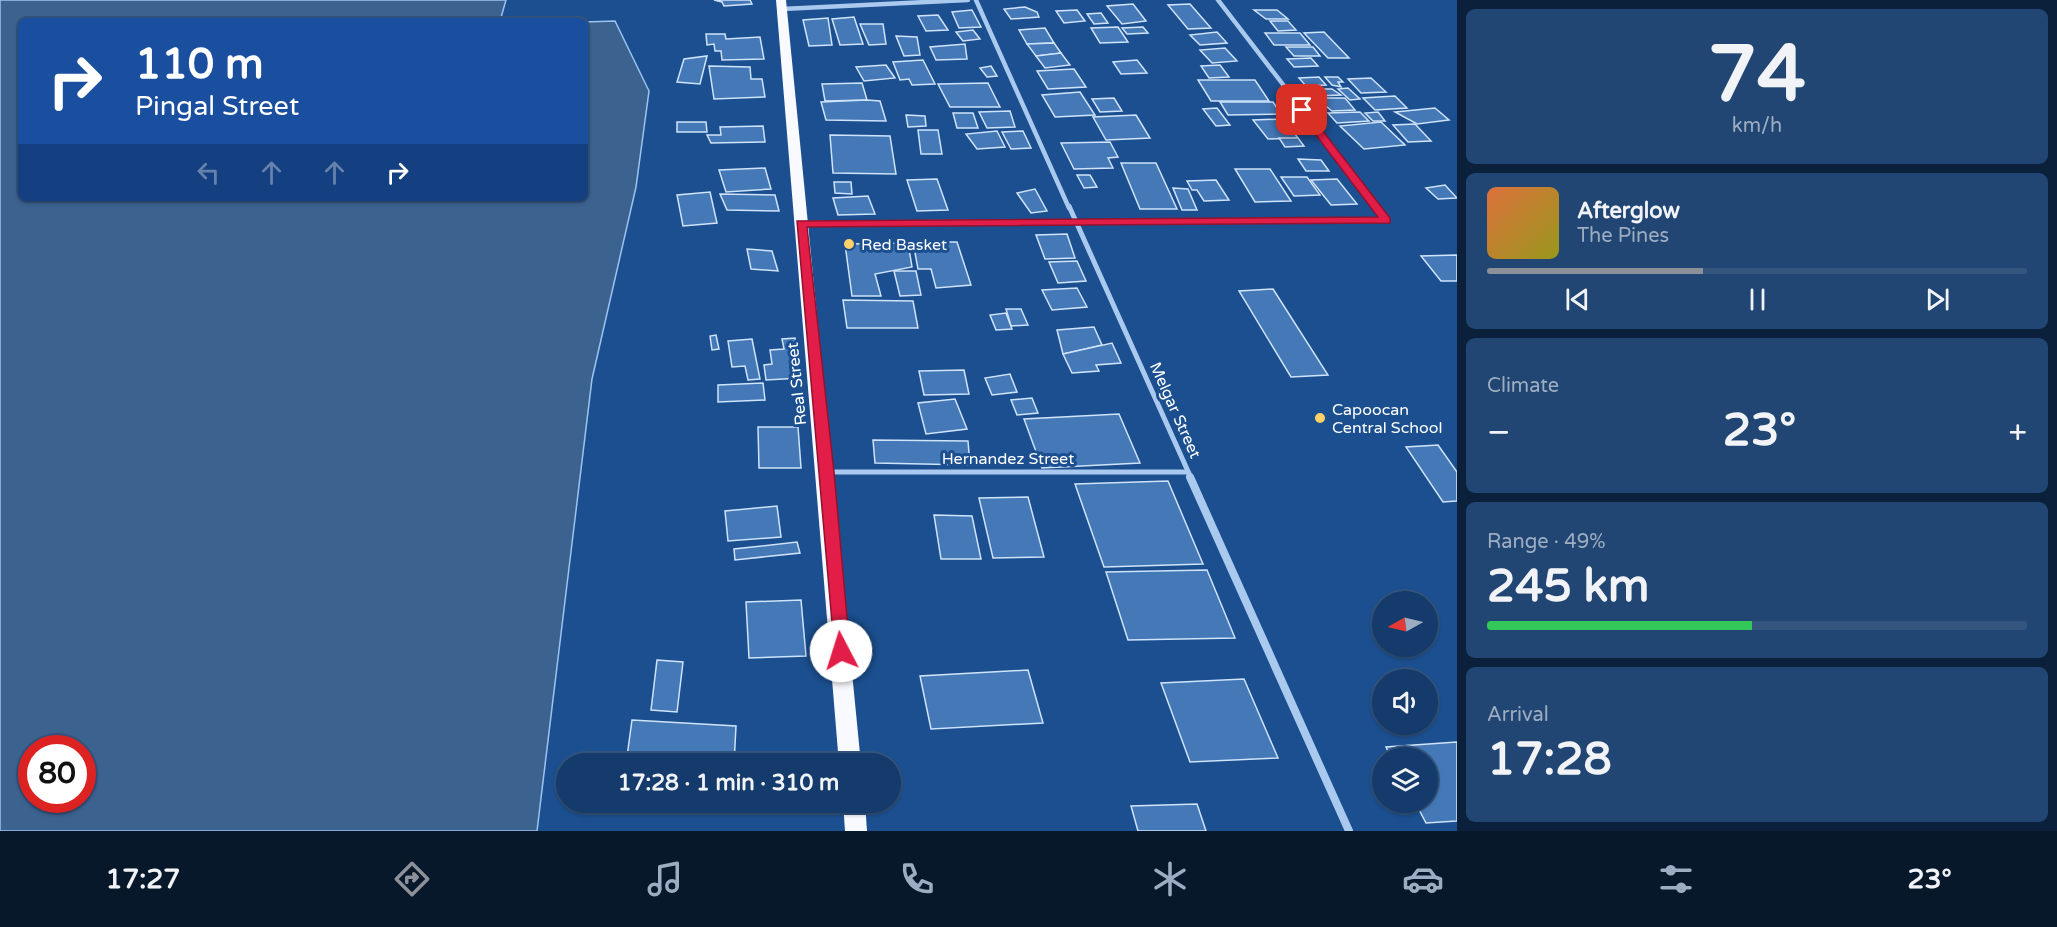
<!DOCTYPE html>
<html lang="en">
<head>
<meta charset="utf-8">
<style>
	:root { --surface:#143b6b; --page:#214673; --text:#f1f3f6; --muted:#9dadc1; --line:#33557e; --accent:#8c9099 }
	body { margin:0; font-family:"Varela Round",sans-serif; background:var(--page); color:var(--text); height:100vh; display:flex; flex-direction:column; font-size:22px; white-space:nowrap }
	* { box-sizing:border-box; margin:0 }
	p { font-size:20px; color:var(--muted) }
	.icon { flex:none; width:33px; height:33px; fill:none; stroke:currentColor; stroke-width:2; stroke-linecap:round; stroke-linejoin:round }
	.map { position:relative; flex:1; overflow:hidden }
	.sheet { display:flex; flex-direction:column; gap:9px; padding:9px; background:#0b203b; width:600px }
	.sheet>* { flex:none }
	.hud { position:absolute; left:18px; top:18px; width:570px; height:183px; border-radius:9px; box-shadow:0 2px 4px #0004,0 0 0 2px var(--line); background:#1a4fa0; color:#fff; overflow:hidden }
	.needle { width:39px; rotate:262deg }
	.fabs { position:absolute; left:1372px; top:591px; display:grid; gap:12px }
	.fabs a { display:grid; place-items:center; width:66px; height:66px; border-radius:50%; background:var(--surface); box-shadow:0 2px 4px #0004,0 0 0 2px var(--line); font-size:30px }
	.speed { position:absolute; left:18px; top:735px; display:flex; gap:12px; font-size:30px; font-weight:700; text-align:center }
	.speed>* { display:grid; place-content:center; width:78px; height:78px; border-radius:50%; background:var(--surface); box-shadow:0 2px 4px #0004,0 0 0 2px var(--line); line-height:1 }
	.speed .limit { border:9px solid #d22; background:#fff; color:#111 }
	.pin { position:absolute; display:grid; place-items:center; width:51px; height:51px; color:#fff; margin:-26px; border-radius:12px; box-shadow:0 3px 9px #0006 }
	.me { position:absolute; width:66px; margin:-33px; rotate:355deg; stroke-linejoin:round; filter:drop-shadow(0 0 4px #0008) }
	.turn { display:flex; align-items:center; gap:21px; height:126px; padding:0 18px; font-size:27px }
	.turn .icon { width:78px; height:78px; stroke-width:2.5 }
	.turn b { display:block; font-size:42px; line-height:51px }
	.lanes { display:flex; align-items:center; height:57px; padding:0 18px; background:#0003; justify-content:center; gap:30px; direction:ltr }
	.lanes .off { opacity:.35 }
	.big { font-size:45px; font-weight:700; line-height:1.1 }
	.sheet .widget { flex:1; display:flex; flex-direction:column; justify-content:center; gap:9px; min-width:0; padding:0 21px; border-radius:9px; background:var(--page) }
	.sheet .dial { align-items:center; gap:0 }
	.dial b { font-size:78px; line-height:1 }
	.song { display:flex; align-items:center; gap:18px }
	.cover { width:72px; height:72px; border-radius:9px; background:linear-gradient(135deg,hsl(20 70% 55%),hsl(60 70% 35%)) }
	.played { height:6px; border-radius:3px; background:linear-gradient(90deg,var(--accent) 40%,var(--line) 40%) }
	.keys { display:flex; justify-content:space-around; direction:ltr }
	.heat { display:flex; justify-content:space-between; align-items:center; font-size:33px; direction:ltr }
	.charge { height:9px; border-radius:4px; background:linear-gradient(90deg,#34c759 49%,var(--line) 0) }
	.trip { position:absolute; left:556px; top:753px; width:345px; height:60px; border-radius:30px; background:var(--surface); box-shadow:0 2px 4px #0004,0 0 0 2px var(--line); font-weight:700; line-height:60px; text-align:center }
	.tab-bar { display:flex; height:96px; justify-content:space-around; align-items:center; background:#08182b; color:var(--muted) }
	.tab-bar .icon { width:42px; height:42px }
	.tab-bar .on { color:var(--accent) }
	.tab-bar b { font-size:27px; color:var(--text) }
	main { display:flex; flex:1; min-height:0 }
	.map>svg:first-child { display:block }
</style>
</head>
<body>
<main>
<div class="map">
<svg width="1457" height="831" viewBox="0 0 1457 831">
	<rect width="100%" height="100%" fill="#1b4f8f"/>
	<path fill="#3c6290" stroke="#9cc4f0" stroke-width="1.5" fill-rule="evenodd" d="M0,0H506L500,21H21V198H585V22L615,21L649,91L636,187L592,379L537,831H0ZM32,748H82V800H32Z"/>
	<g fill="#4478b7" stroke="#cfe3fa" stroke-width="1.5">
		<polygon points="714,0 750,0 752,4 724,6 722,2"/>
		<polygon points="1133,4 1146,21 1122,24 1107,6"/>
		<polygon points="1190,4 1211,28 1188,29 1168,5"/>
		<polygon points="1025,7 1037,12 1039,17 1011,19 1004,9"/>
		<polygon points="972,10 981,27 959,28 952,12"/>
		<polygon points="1077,10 1085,21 1064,23 1056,11"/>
		<polygon points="1254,10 1277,10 1288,19 1266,19"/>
		<polygon points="1101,13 1108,23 1094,24 1087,14"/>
		<polygon points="938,15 948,30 926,31 918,16"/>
		<polygon points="854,17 863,44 840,45 832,19"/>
		<polygon points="828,18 832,45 809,46 803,20"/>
		<polygon points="1270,21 1288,21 1296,30 1278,31"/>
		<polygon points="860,24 883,24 886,44 869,45"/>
		<polygon points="1118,27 1128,42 1100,43 1091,28"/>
		<polygon points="1143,27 1148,33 1127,34 1122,28"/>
		<polygon points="1045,28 1054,43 1027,44 1019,30"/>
		<polygon points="973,30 980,39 963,41 956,32"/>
		<polygon points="1217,32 1227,43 1200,45 1190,35"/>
		<polygon points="1324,32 1349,58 1328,58 1304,33"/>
		<polygon points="1265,33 1300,33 1310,45 1274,45"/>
		<polygon points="706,34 725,34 726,39 760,37 764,59 722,60 721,51 715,51 714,44 707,45"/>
		<polygon points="896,36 917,37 920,55 904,56"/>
		<polygon points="1054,43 1061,53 1036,56 1027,44"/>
		<polygon points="965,44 967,59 936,60 930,47"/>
		<polygon points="1286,47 1313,47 1320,56 1294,56"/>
		<polygon points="1225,48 1237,61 1212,63 1200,50"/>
		<polygon points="1061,53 1070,65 1045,68 1036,56"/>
		<polygon points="707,56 700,84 677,82 684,59"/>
		<polygon points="1311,58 1318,66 1294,67 1287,59"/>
		<polygon points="923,60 935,84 912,85 909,79 900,80 893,62"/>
		<polygon points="1137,60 1147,73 1121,74 1113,62"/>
		<polygon points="886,65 895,78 864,81 856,67"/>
		<polygon points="1220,65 1229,77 1209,78 1201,66"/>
		<polygon points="709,66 750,67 751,79 762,79 765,97 714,99"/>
		<polygon points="991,66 997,76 987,77 980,68"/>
		<polygon points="1074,69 1086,87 1048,89 1037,71"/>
		<polygon points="1319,77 1326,85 1306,86 1299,78"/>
		<polygon points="1325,77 1338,77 1343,82 1338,82 1341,87 1332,85"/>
		<polygon points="1371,78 1386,92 1361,93 1348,79"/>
		<polygon points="1198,80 1255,80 1269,101 1211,101"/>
		<polygon points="862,83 867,100 825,101 822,84"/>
		<polygon points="988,83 1000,107 950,107 938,84"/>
		<polygon points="1348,88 1360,99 1350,100 1338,89"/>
		<polygon points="1309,89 1332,89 1341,95 1314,96"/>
		<polygon points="1080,92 1095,115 1055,117 1042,95"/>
		<polygon points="1395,96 1407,108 1375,110 1363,98"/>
		<polygon points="1114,98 1122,111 1100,112 1092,99"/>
		<polygon points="1316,98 1345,98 1355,110 1332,111"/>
		<polygon points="867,100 880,101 886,121 826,120 821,102"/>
		<polygon points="1220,102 1273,102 1281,114 1228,115"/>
		<polygon points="1217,108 1230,125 1216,126 1203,109"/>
		<polygon points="1435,108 1449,120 1417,124 1395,112"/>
		<polygon points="1010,111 1015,127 987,128 979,112"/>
		<polygon points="1360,112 1369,121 1337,123 1328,113"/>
		<polygon points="1378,112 1385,121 1373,121 1365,113"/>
		<polygon points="953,113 973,113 978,128 957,128"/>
		<polygon points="906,115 925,116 926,126 908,127"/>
		<polygon points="1136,115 1150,138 1106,140 1093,117"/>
		<polygon points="1283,119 1298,138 1268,139 1253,120"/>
		<polygon points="677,122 706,122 707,132 677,132"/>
		<polygon points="1381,122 1405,145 1364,149 1340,126"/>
		<polygon points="1415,124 1431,141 1408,142 1393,125"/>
		<polygon points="763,126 765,142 711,143 707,135 721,135 720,127"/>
		<polygon points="918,130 938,130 942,154 921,154"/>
		<polygon points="997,131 1005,147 977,149 966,134"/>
		<polygon points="1023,131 1031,148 1011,149 1002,132"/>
		<polygon points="830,135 890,136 896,174 833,173"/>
		<polygon points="1279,138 1298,138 1304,146 1285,147"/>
		<polygon points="1110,142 1118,157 1108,158 1113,168 1074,169 1061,143"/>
		<polygon points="1298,159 1321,160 1329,171 1306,171"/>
		<polygon points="1121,163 1156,163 1177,209 1140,209"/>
		<polygon points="765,168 771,189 726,192 719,170"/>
		<polygon points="1235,169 1270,169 1291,201 1255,202"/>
		<polygon points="1077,175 1090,175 1097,187 1084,188"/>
		<polygon points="1281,177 1307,177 1320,195 1294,196"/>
		<polygon points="937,179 948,210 917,211 907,180"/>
		<polygon points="1337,179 1357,204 1331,205 1311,180"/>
		<polygon points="1216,180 1229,200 1204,201 1197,190 1192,190 1187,181"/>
		<polygon points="834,182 851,182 852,194 835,193"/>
		<polygon points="1445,185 1457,198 1438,199 1426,188"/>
		<polygon points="1173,188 1188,189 1197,210 1182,210"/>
		<polygon points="1035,189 1047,211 1031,213 1017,193"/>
		<polygon points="710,192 717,223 683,226 677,195"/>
		<polygon points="720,194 775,195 779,211 727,210"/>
		<polygon points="868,196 875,214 838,215 833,198"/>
		<polygon points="1067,234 1075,258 1045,259 1036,235"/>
		<polygon points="913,242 957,242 971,285 936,288 931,269 918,269"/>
		<polygon points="908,243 912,267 875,274 881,296 852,296 845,244"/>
		<polygon points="747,249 772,251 778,271 751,269"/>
		<polygon points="1457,255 1457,281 1441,281 1421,256"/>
		<polygon points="1077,261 1086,281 1058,283 1049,262"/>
		<polygon points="894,271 916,271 921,295 900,296"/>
		<polygon points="1077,288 1087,307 1052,310 1042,290"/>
		<polygon points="1273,289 1328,375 1291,377 1239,291"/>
		<polygon points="843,300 913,301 918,328 847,328"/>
		<polygon points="1006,309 1021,309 1028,325 1011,326"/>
		<polygon points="1006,313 1012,329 996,330 990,315"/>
		<polygon points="1094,327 1102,345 1063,354 1057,330"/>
		<polygon points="716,335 719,349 712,350 710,336"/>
		<polygon points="795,338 801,378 766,380 764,365 772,364 770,350 784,349 782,339"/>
		<polygon points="752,339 760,379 748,380 745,366 732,367 728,341"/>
		<polygon points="1112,343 1121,363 1096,365 1099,371 1072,373 1063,354"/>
		<polygon points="964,370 969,394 924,395 919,371"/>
		<polygon points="1010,374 1017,392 992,395 985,378"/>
		<polygon points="763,383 765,400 718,402 718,385"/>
		<polygon points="1032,398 1038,413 1017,415 1011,400"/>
		<polygon points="955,399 967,429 926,434 918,403"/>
		<polygon points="1119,414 1140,463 1042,468 1024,419"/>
		<polygon points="758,427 798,427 801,468 759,468"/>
		<polygon points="873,440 968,441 970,465 875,463"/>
		<polygon points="1438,445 1457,472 1457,501 1443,502 1406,447"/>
		<polygon points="1168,481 1203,564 1104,567 1075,484"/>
		<polygon points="1028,497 1044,557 993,558 979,498"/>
		<polygon points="777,506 781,537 728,541 725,511"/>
		<polygon points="934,515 972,516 981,559 941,559"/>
		<polygon points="797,542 800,553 735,560 734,549"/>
		<polygon points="1207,570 1235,638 1128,640 1106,572"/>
		<polygon points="801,600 806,656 749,658 746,602"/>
		<polygon points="657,660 683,662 677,712 651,710"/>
		<polygon points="1028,670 1043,723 931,729 920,676"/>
		<polygon points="1244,679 1278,758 1190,762 1161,683"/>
		<polygon points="632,720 736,726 734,764 626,764"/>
		<polygon points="1457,742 1457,821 1426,823 1415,802 1428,802 1428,758 1391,758 1386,747"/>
		<polygon points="752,753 795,755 795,764 752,764"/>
		<polygon points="622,802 732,802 732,814 621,807"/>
		<polygon points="1197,804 1206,831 1138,831 1131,806"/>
	</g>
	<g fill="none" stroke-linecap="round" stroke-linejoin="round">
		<g stroke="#a9c9ee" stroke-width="4.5">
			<polyline points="976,0 1069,208"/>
			<polyline points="1218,0 1378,208"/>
			<polyline points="782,9 968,0"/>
		</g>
		<g stroke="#a9c9ee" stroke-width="5">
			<polyline points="1069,206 1191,478"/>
			<polyline points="1376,206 1387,220"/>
			<polyline points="802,223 1387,220"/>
			<polyline points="827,472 1188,472"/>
		</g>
		<polyline stroke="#a9c9ee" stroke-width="8" points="1190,477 1349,831"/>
		<g fill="#f8faff" fill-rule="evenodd">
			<polygon points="776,0 786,0 861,764 839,764"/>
			<polygon points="843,802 865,802 867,831 845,831"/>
		</g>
	</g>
	<polygon fill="#e11d48" stroke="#92132f" stroke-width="1.5" points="1302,107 1305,108 1390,218 1390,223 807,227 834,472 850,651 847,657 841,659 835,657 797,221 1378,217 1297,110"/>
	<g fill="#ffd166" stroke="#1b4f8f" stroke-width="2">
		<circle cx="849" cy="244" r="6"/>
		<circle cx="1320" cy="418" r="6"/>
	</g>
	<g text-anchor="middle" stroke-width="6" stroke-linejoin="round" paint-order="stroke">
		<g font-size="16" fill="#fff" stroke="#1b4f8f" text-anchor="start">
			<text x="861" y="250">Red Basket</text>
			<text x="1332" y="415">Capoocan<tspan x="1332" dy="18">Central School</tspan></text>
		</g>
		<g font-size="16" fill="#fff" stroke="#1b4f8f">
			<text transform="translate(796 384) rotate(-96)" y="6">Real Street</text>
			<text transform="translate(1176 410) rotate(66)" y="6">Melgar Street</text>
			<text x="1008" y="464">Hernandez Street</text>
		</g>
	</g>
</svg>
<div class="fabs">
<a><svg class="needle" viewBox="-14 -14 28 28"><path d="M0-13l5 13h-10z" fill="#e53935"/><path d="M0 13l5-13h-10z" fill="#9dadc1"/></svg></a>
<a><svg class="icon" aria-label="sound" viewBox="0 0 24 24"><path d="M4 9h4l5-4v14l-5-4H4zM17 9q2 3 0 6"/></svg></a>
<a><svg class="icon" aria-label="layers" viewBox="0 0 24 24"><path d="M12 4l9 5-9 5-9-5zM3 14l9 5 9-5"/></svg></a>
</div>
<div class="speed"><div class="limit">80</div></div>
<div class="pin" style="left:1302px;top:110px;background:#d93025"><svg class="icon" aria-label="arrive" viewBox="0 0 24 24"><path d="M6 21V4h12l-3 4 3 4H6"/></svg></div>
<svg class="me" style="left:841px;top:651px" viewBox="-20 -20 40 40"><circle r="19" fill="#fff"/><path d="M0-13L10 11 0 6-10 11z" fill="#e11d48"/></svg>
<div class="trip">17:28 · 1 min · 310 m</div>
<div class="hud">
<div class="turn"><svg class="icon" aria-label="right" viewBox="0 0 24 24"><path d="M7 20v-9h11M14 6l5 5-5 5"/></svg><div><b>110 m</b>Pingal Street</div></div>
<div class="lanes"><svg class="icon off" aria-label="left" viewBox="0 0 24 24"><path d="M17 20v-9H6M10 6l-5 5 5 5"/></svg><svg class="icon off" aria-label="ahead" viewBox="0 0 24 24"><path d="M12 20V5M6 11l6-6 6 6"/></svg><svg class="icon off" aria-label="ahead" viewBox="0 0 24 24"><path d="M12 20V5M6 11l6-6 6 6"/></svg><svg class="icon" aria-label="right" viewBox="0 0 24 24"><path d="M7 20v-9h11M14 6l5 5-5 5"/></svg></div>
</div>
</div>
<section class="sheet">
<div class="widget dial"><b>74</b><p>km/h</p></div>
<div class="widget">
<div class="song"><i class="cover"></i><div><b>Afterglow</b><p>The Pines</p></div></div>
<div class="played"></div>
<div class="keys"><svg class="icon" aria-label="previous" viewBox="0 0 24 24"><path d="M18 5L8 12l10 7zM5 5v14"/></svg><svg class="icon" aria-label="pause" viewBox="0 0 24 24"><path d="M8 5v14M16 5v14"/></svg><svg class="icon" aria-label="next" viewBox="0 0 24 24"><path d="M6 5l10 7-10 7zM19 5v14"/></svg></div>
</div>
<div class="widget"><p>Climate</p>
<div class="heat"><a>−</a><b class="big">23°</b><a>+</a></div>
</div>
<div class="widget"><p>Range · 49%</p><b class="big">245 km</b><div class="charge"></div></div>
<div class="widget"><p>Arrival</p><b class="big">17:28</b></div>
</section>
</main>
<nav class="tab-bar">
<b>17:27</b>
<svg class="icon on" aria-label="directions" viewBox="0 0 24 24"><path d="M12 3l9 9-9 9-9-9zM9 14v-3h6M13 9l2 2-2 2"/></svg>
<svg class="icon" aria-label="music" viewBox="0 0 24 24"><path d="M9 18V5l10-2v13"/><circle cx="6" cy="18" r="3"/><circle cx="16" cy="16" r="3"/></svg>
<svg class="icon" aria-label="phone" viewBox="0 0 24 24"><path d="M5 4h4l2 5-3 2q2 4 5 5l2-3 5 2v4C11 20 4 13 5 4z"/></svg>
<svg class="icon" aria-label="climate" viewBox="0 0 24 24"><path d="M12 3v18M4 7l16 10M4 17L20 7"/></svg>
<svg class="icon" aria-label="car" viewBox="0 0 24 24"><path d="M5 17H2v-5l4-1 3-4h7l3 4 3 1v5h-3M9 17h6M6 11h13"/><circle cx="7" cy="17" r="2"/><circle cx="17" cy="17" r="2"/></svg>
<svg class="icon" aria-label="filters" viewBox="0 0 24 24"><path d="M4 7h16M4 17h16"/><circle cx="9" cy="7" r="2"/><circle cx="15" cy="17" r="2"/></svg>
<b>23°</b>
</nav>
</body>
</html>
